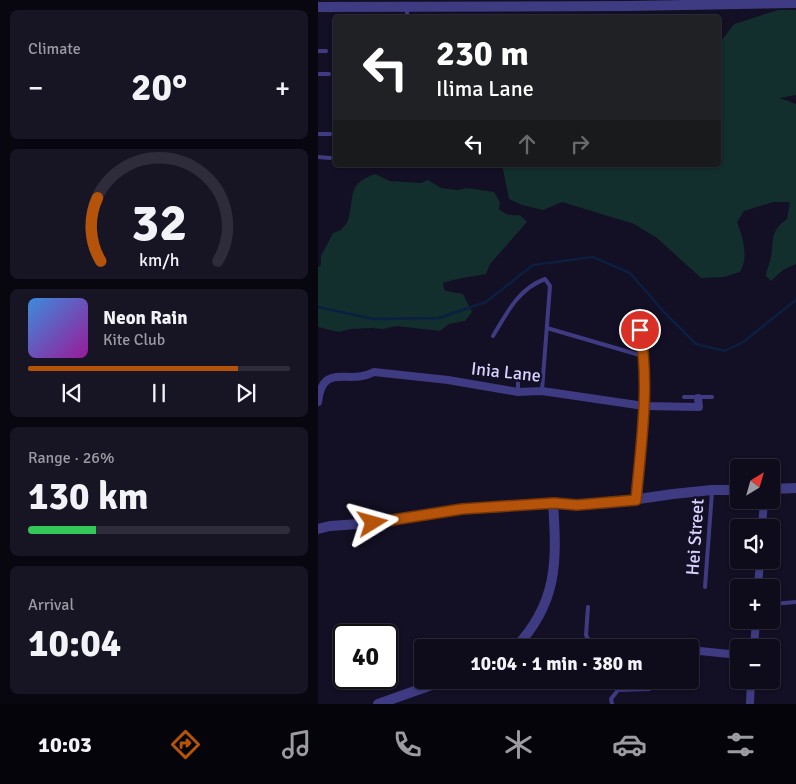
<!DOCTYPE html>
<html lang="en">
<head>
<meta charset="utf-8">
<style>
	:root { --surface:#0e0b1b; --page:#171424; --text:#f1f3f6; --muted:#9b9ba3; --line:#2e2b3a; --accent:#b45309 }
	body { margin:0; font-family:Signika,sans-serif; background:var(--page); color:var(--text); height:100vh; display:flex; flex-direction:column; font-size:19px; white-space:nowrap }
	* { box-sizing:border-box; margin:0 }
	p { font-size:16px; color:var(--muted) }
	.icon { flex:none; width:28px; height:28px; fill:none; stroke:currentColor; stroke-width:2; stroke-linecap:round; stroke-linejoin:round }
	.map { position:relative; flex:1; overflow:hidden }
	.side { display:flex; flex-direction:column; gap:10px; padding:10px; background:#08060f; width:318px }
	.side>* { flex:none }
	.top-card { position:absolute; left:15px; top:15px; width:388px; height:152px; border-radius:5px; box-shadow:0 1px 4px #0004,0 0 0 1px var(--line); background:#202124; color:#fff; overflow:hidden }
	.needle { width:32px; rotate:37deg }
	.buttons { position:absolute; left:412px; top:459px; display:grid; gap:10px }
	.buttons a { display:grid; place-items:center; width:50px; height:50px; border-radius:5px; background:var(--surface); box-shadow:0 1px 4px #0004,0 0 0 1px var(--line); font-size:25px }
	.speed { position:absolute; left:15px; top:624px; display:flex; gap:10px; font-size:25px; font-weight:700; text-align:center }
	.speed>* { display:grid; place-content:center; width:65px; height:65px; border-radius:50%; background:var(--surface); box-shadow:0 1px 4px #0004,0 0 0 1px var(--line); line-height:1 }
	.speed .limit { border:2px solid #111; border-radius:8px; background:#fff; color:#111 }
	.pin { position:absolute; display:grid; place-items:center; width:42px; height:42px; color:#fff; margin:-21px; border:2px solid #fff; border-radius:50%; box-shadow:0 1px 5px #0007 }
	.me { position:absolute; width:55px; margin:-28px; rotate:82deg; stroke-linejoin:round; filter:drop-shadow(0 0 4px #0008) }
	.turn { display:flex; align-items:center; gap:18px; height:105px; padding:0 20px; font-size:22px }
	.turn .icon { width:65px; height:65px; stroke-width:2.5 }
	.turn b { display:block; font-size:35px; line-height:42px }
	.lanes { display:flex; align-items:center; height:48px; padding:0 20px; background:#0003; justify-content:center; gap:25px; direction:ltr }
	.lanes .off { opacity:.35 }
	.big { font-size:38px; font-weight:700; line-height:1.1 }
	.side .widget { flex:1; display:flex; flex-direction:column; justify-content:center; gap:8px; min-width:0; padding:0 18px; border-radius:8px; background:var(--page) }
	.side .dial { align-items:center; gap:0 }
	.dial svg { height:130px; overflow:visible; fill:none; stroke:var(--line); stroke-width:7; stroke-linecap:round; text-anchor:middle }
	.dial text { fill:var(--text); stroke:none }
	.song { display:flex; align-items:center; gap:15px }
	.cover { width:60px; height:60px; border-radius:8px; background:linear-gradient(135deg,hsl(210 70% 55%),hsl(300 70% 35%)) }
	.played { height:5px; border-radius:2px; background:linear-gradient(90deg,var(--accent) 80%,var(--line) 80%) }
	.keys { display:flex; justify-content:space-around; direction:ltr }
	.heat { display:flex; justify-content:space-between; align-items:center; font-size:28px; direction:ltr }
	.charge { height:8px; border-radius:4px; background:linear-gradient(90deg,#34c759 26%,var(--line) 0) }
	.trip { position:absolute; left:96px; top:639px; width:285px; height:50px; border-radius:5px; background:var(--surface); box-shadow:0 1px 4px #0004,0 0 0 1px var(--line); font-weight:700; line-height:50px; text-align:center }
	.dock { display:flex; height:80px; justify-content:space-around; align-items:center; background:#06040b; color:var(--muted) }
	.dock .icon { width:35px; height:35px }
	.dock .current { color:var(--accent) }
	.dock b { font-size:22px; color:var(--text) }
	main { display:flex; flex:1; min-height:0 }
	.map>svg:first-child { display:block }
</style>
</head>
<body>
<main>
<section class="side">
<div class="widget"><p>Climate</p>
<div class="heat"><a>−</a><b class="big">20°</b><a>+</a></div>
</div>
<div class="widget dial"><svg viewBox="0 0 100 80">
<path d="M14 69A42 42 0 1 1 86 69"/>
<path d="M14 69A42 42 0 0 1 12 30" stroke="#b45309"/>
<text x="50" y="56" font-size="32" font-weight="700">32</text>
<text x="50" y="72" font-size="11">km/h</text>
</svg></div>
<div class="widget">
<div class="song"><i class="cover"></i><div><b>Neon Rain</b><p>Kite Club</p></div></div>
<div class="played"></div>
<div class="keys"><svg class="icon" aria-label="previous" viewBox="0 0 24 24"><path d="M18 5L8 12l10 7zM5 5v14"/></svg><svg class="icon" aria-label="pause" viewBox="0 0 24 24"><path d="M8 5v14M16 5v14"/></svg><svg class="icon" aria-label="next" viewBox="0 0 24 24"><path d="M6 5l10 7-10 7zM19 5v14"/></svg></div>
</div>
<div class="widget"><p>Range · 26%</p><b class="big">130 km</b><div class="charge"></div></div>
<div class="widget"><p>Arrival</p><b class="big">10:04</b></div>
</section>
<div class="map">
<svg width="479" height="704" viewBox="0 0 479 704">
	<rect width="100%" height="100%" fill="#130f24"/>
	<g fill="#122e2d">
		<path d="M460,10H478V95L462,98L478,104V264L465,270L453,281L448,276C448,270 452,264 453,257C456,238 452,231 469,219L472,202H455L426,211L419,222C425,238 431,257 422,272L406,277L383,278L339,238L316,224L244,202L225,210L204,205L191,199L184,165H400V45L416,24Z"/>
		<path d="M57,174L72,181L103,183L110,180L123,188L139,190L149,188L176,192L182,202L181,209C187,215 193,216 202,215L209,222L172,264L168,274C153,277 139,278 125,283L126,289L128,291L145,294L154,312L147,321L131,324L122,331L79,326L65,329L53,328L33,329L20,332L0,327V267L3,265V256L15,233L23,230C25,227 29,224 30,220C37,197 28,184 57,174Z"/>
	</g>
	<g fill="none" stroke-linecap="round" stroke-linejoin="round">
		<polyline stroke="#0b1f41" stroke-width="2.5" points="0,307 55,319 121,318 168,302 215,265 275,257 312,273 346,312 378,344 407,351 425,342 479,299"/>
		<g stroke="#3e3b82" stroke-width="4">
			<polyline points="89,9 89,18"/>
			<polyline points="0,51 8,51"/>
			<polyline points="0,74 11,74"/>
			<polyline points="0,134 12,134"/>
			<polyline points="0,157 12,158"/>
			<polyline points="229,328 325,356"/>
			<path d="M175,336C189,313 200,289 227,279L232,286L224,390"/>
			<polyline points="200,392 200,373"/>
			<polyline points="366,397 394,397"/>
			<polyline points="387,587 394,492"/>
			<polyline points="454,604 479,602"/>
			<polyline points="270,607 268,635 271,641 279,646 297,648"/>
			<polyline points="317,648 333,646"/>
			<polyline points="294,704 293,699 300,690 331,689 333,680"/>
		</g>
		<g stroke="#3e3b82" stroke-width="8">
			<polyline points="314,317 322,330 326,366 326,406 318,499"/>
			<path d="M0,402C5,361 30,386 56,372L130,380L200,392L224,391L326,406L381,407L380,398"/>
			<polyline points="444,528 446,500"/>
			<polyline points="440,588 442,560"/>
			<polyline points="333,646 345,648"/>
			<polyline points="436,648 438,620"/>
			<polyline points="372,650 421,655"/>
			<polyline points="432,704 433,680"/>
		</g>
		<g stroke="#3e3b82" stroke-width="10">
			<polyline points="0,7 310,6 479,3"/>
			<polyline points="454,489 479,488"/>
			<polyline points="0,529 12,526 55,523 144,509 235,503 259,505 293,503 355,494 394,490 421,490"/>
			<path d="M197,648C240,603 239,561 235,503"/>
			<polyline points="60,704 128,680"/>
		</g>
	</g>
	<g fill="none" stroke-linecap="round" stroke-linejoin="round">
		<defs>
			<path id="route" d="M55,523L144,509L236,503L259,505L318,500C323,444 332,386 322,330"/>
		</defs>
		<use href="#route" stroke="#753606" stroke-width="12"/>
		<use href="#route" stroke="#b45309" stroke-width="9"/>
	</g>
	<g text-anchor="middle" stroke-width="5" stroke-linejoin="round" paint-order="stroke">
		<g font-size="18" fill="#d8d3fe" stroke="#130f24">
			<text transform="translate(188 372) rotate(6)" y="6">Inia Lane</text>
			<text transform="translate(377 537) rotate(-86)" y="6">Hei Street</text>
		</g>
	</g>
</svg>
<div class="buttons">
<a><svg class="needle" viewBox="-14 -14 28 28"><path d="M0-13l5 13h-10z" fill="#e53935"/><path d="M0 13l5-13h-10z" fill="#9b9ba3"/></svg></a>
<a><svg class="icon" aria-label="sound" viewBox="0 0 24 24"><path d="M4 9h4l5-4v14l-5-4H4zM17 9q2 3 0 6"/></svg></a>
<a>+</a>
<a>−</a>
</div>
<div class="speed"><div class="limit">40</div></div>
<div class="pin" style="left:322px;top:330px;background:#d93025"><svg class="icon" aria-label="arrive" viewBox="0 0 24 24"><path d="M6 21V4h12l-3 4 3 4H6"/></svg></div>
<svg class="me" style="left:55px;top:523px" viewBox="-20 -20 40 40"><path d="M0-17L14 15 0 8-14 15z" fill="#b45309" stroke="#fff" stroke-width="4"/></svg>
<div class="trip">10:04 · 1 min · 380 m</div>
<div class="top-card">
<div class="turn"><svg class="icon" aria-label="left" viewBox="0 0 24 24"><path d="M17 20v-9H6M10 6l-5 5 5 5"/></svg><div><b>230 m</b>Ilima Lane</div></div>
<div class="lanes"><svg class="icon" aria-label="left" viewBox="0 0 24 24"><path d="M17 20v-9H6M10 6l-5 5 5 5"/></svg><svg class="icon off" aria-label="ahead" viewBox="0 0 24 24"><path d="M12 20V5M6 11l6-6 6 6"/></svg><svg class="icon off" aria-label="right" viewBox="0 0 24 24"><path d="M7 20v-9h11M14 6l5 5-5 5"/></svg></div>
</div>
</div>
</main>
<nav class="dock">
<b>10:03</b>
<svg class="icon current" aria-label="directions" viewBox="0 0 24 24"><path d="M12 3l9 9-9 9-9-9zM9 14v-3h6M13 9l2 2-2 2"/></svg>
<svg class="icon" aria-label="music" viewBox="0 0 24 24"><path d="M9 18V5l10-2v13"/><circle cx="6" cy="18" r="3"/><circle cx="16" cy="16" r="3"/></svg>
<svg class="icon" aria-label="phone" viewBox="0 0 24 24"><path d="M5 4h4l2 5-3 2q2 4 5 5l2-3 5 2v4C11 20 4 13 5 4z"/></svg>
<svg class="icon" aria-label="climate" viewBox="0 0 24 24"><path d="M12 3v18M4 7l16 10M4 17L20 7"/></svg>
<svg class="icon" aria-label="car" viewBox="0 0 24 24"><path d="M5 17H2v-5l4-1 3-4h7l3 4 3 1v5h-3M9 17h6M6 11h13"/><circle cx="7" cy="17" r="2"/><circle cx="17" cy="17" r="2"/></svg>
<svg class="icon" aria-label="filters" viewBox="0 0 24 24"><path d="M4 7h16M4 17h16"/><circle cx="9" cy="7" r="2"/><circle cx="15" cy="17" r="2"/></svg>
</nav>
</body>
</html>
